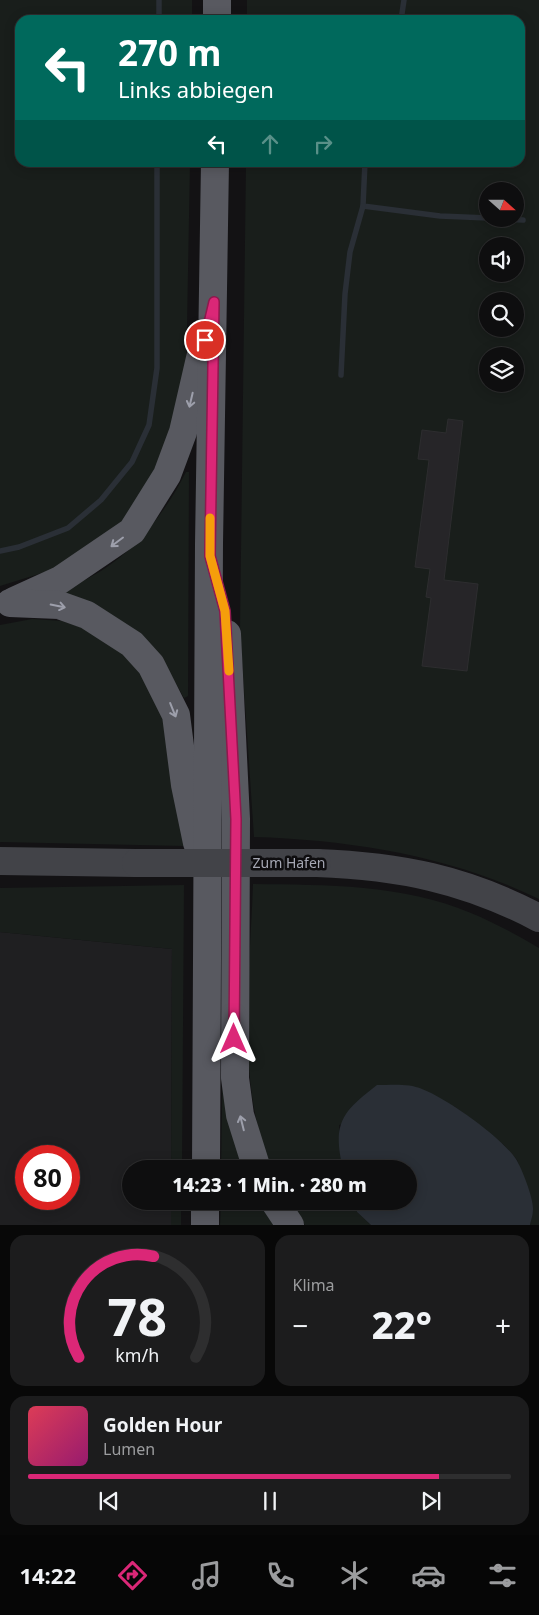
<!DOCTYPE html>
<html lang="de">
<head>
<meta charset="utf-8">
<style>
	:root { --surface:#0e0e0f; --page:#1c1c1d; --text:#f1f3f6; --muted:#9b9c9e; --line:#2e2e2f; --accent:#db2777 }
	body { margin:0; font-family:"Noto Sans",sans-serif; background:var(--page); color:var(--text); height:100vh; display:flex; flex-direction:column; font-size:19px; white-space:nowrap }
	* { box-sizing:border-box; margin:0 }
	p { font-size:16px; color:var(--muted) }
	.icon { flex:none; width:28px; height:28px; fill:none; stroke:currentColor; stroke-width:2; stroke-linecap:round; stroke-linejoin:round }
	.map { position:relative; height:1225px; overflow:hidden }
	.side { display:flex; flex-direction:column; gap:10px; padding:10px; background:#080808; flex:1 }
	.side>* { flex:none }
	.banner { position:absolute; left:15px; top:15px; width:510px; height:152px; border-radius:15px; box-shadow:0 2px 12px #0003,0 0 0 1px var(--line); background:#00695c; color:#fff; overflow:hidden }
	.needle { width:32px; rotate:111deg }
	.buttons { position:absolute; left:479px; top:182px; display:grid; gap:10px }
	.buttons a { display:grid; place-items:center; width:45px; height:45px; border-radius:50%; background:var(--surface); box-shadow:0 2px 12px #0003,0 0 0 1px var(--line); font-size:25px }
	.speed { position:absolute; left:15px; top:1145px; display:flex; gap:10px; font-size:25px; font-weight:700; text-align:center }
	.speed>* { display:grid; place-content:center; width:65px; height:65px; border-radius:50%; background:var(--surface); box-shadow:0 2px 12px #0003,0 0 0 1px var(--line); line-height:1 }
	.speed .limit { border:8px solid #d22; background:#fff; color:#111 }
	.pin { position:absolute; display:grid; place-items:center; width:42px; height:42px; color:#fff; margin:-21px; border:2px solid #fff; border-radius:50%; box-shadow:0 1px 5px #0007 }
	.me { position:absolute; width:55px; margin:-28px; rotate:0deg; stroke-linejoin:round; filter:drop-shadow(0 0 4px #0008) }
	.turn { display:flex; align-items:center; gap:18px; height:105px; padding:0 20px; font-size:22px }
	.turn .icon { width:65px; height:65px; stroke-width:2.5 }
	.turn b { display:block; font-size:35px; line-height:42px }
	.lanes { display:flex; align-items:center; height:48px; padding:0 20px; background:#0003; justify-content:center; gap:25px; direction:ltr }
	.lanes .off { opacity:.35 }
	.big { font-size:38px; font-weight:800; line-height:1.1 }
	.side .tile { flex:1; display:flex; flex-direction:column; justify-content:center; gap:8px; min-width:0; padding:0 18px; border-radius:15px; background:var(--page) }
	.side .dial { align-items:center; gap:0 }
	.dial svg { height:130px; overflow:visible; fill:none; stroke:var(--line); stroke-width:7; stroke-linecap:round; text-anchor:middle }
	.dial text { fill:var(--text); stroke:none }
	.song { display:flex; align-items:center; gap:15px }
	.cover { width:60px; height:60px; border-radius:8px; background:linear-gradient(135deg,hsl(350 70% 55%),hsl(320 70% 35%)) }
	.played { height:5px; border-radius:2px; background:linear-gradient(90deg,var(--accent) 85%,var(--line) 85%) }
	.keys { display:flex; justify-content:space-around; direction:ltr }
	.heat { display:flex; justify-content:space-between; align-items:center; font-size:28px; direction:ltr }
	.side .tiles { flex:1; display:grid; gap:10px; grid-template-columns:1fr 1fr }
	.tile:last-child { grid-column:span 2 }
	.trip { position:absolute; left:122px; top:1160px; width:295px; height:50px; border-radius:25px; background:var(--surface); box-shadow:0 2px 12px #0003,0 0 0 1px var(--line); font-weight:800; line-height:50px; text-align:center }
	.tab-bar { display:flex; height:80px; justify-content:space-around; align-items:center; background:#060606; color:var(--muted) }
	.tab-bar .icon { width:35px; height:35px }
	.tab-bar .current { color:var(--accent) }
	.tab-bar b { font-size:22px; color:var(--text) }
	.map>svg:first-child { display:block }
</style>
</head>
<body>
<div class="map">
<svg width="539" height="1225" viewBox="0 0 539 1225">
	<rect width="100%" height="100%" fill="#131214"/>
	<path fill="#1f1f21" fill-rule="evenodd" d="M0,932L172,949L171,1169H131V1201H171V1225H0ZM26,1156H69V1199H26Z"/>
	<g fill="#191e1b" fill-rule="evenodd">
		<polygon points="0,0 192,0 192,20 20,20 20,162 190,163 186,381 173,439 126,518 111,532 55,569 0,586"/>
		<path d="M247,0H539V899C451,856 351,840 254,837L240,630L246,163L520,162V20H247ZM488,191H515V219H488ZM488,246H515V274H488ZM488,301H515V329H488ZM488,356H515V384H488Z"/>
		<path d="M186,472H189L188,696L184,698L166,666L54,597C69,588 86,580 101,571C139,547 166,511 186,472Z"/>
		<polygon points="32,619 62,621 84,628 128,657 151,684 165,709 184,846 0,842 0,625"/>
		<path d="M253,884C325,885 403,884 471,913C495,923 517,935 539,948V1225H530L533,1209L517,1160L504,1145L454,1106L339,1125L343,1169H272C235,1085 250,975 253,884Z"/>
		<polygon points="184,885 182,1169 171,1169 172,949 0,932 0,888"/>
		<polygon points="223,1050 248,1169 221,1169"/>
		<rect x="171" y="1201" width="10" height="24"/>
		<polygon points="221,1201 262,1201 276,1225 220,1225"/>
		<polygon points="289,1201 353,1201 357,1212 371,1225 305,1225"/>
	</g>
	<path fill="#2a2f36" d="M377,1085C391,1085 409,1083 422,1089C448,1099 501,1137 516,1159C522,1169 534,1199 533,1210C533,1215 531,1220 530,1225H371L357,1212L353,1201H409V1169H343C332,1123 342,1112 377,1085Z"/>
	<g fill="none" stroke-linecap="round" stroke-linejoin="round">
		<g stroke="#2a2f36" stroke-width="5.5">
			<polyline points="159,20 159,0"/>
			<polyline points="401,20 404,0"/>
			<polyline points="365,162 363,206 440,216 488,218"/>
			<polyline points="503,219 523,220"/>
			<polyline points="341,375 345,294 350,252 363,206"/>
			<polyline points="0,551 19,547 68,528 101,500 132,462 149,425 157,368 157,162"/>
		</g>
	</g>
	<polygon fill="#262528" stroke="#2d2d2f" points="448,419 463,421 444,580 478,584 467,671 422,666 431,598 426,597 430,569 415,567 429,460 418,459 422,430 446,433"/>
	<g fill="none" stroke-linecap="round" stroke-linejoin="round">
		<g stroke="#424348" stroke-width="28">
			<polyline points="0,861 136,863"/>
			<path d="M317,863C399,866 465,879 539,918"/>
		</g>
		<g stroke="#585960" stroke-width="28">
			<polyline points="217,20 217,0"/>
			<polyline points="14,601 60,580 132,531 167,475 183,432 201,354"/>
			<polyline points="10,603 59,605 87,615 132,644 151,665 176,715 185,785 197,843"/>
			<polyline points="227,634 236,819 235,1078 240,1115 257,1169"/>
			<polyline points="206,1169 209,544 215,162"/>
			<polyline points="274,1201 290,1225"/>
			<polyline points="205,1225 205,1201"/>
		</g>
		<polyline stroke="#424348" stroke-width="28" points="136,863 317,863"/>
	</g>
	<defs><path id="oneway-shaft" d="M-6 0H5M1.5-3L5.5 0L1.5 3" fill="none" stroke-width="1.6" stroke-linecap="round" stroke-linejoin="round" transform="scale(1.25)"/></defs>
	<g stroke="#9d9fab">
		<use href="#oneway-shaft" transform="translate(191 400) rotate(103)"/>
		<use href="#oneway-shaft" transform="translate(117 542) rotate(143)"/>
		<use href="#oneway-shaft" transform="translate(58 606) rotate(11)"/>
		<use href="#oneway-shaft" transform="translate(173 710) rotate(68)"/>
		<use href="#oneway-shaft" transform="translate(242 1123) rotate(-104)"/>
	</g>
	<g fill="none" stroke-linecap="round" stroke-linejoin="round">
		<defs>
			<polyline id="route" points="205,340 214,302 210,556 225,611 236,819 234,1039"/>
		</defs>
		<use href="#route" stroke="#8e194d" stroke-width="12"/>
		<use href="#route" stroke="#db2777" stroke-width="9"/>
		<polyline stroke="#f59e0b" stroke-width="9" points="210,518 210,556 225,611 229,671"/>
	</g>
	<g text-anchor="middle" stroke-width="5" stroke-linejoin="round" paint-order="stroke">
		<g font-size="14" fill="#a5a7b3" stroke="#0e0d0f">
			<text x="289" y="868">Zum Hafen</text>
		</g>
	</g>
</svg>
<div class="buttons">
<a><svg class="needle" viewBox="-14 -14 28 28"><path d="M0-13l5 13h-10z" fill="#e53935"/><path d="M0 13l5-13h-10z" fill="#9b9c9e"/></svg></a>
<a><svg class="icon" aria-label="sound" viewBox="0 0 24 24"><path d="M4 9h4l5-4v14l-5-4H4zM17 9q2 3 0 6"/></svg></a>
<a><svg class="icon" aria-label="search" viewBox="0 0 24 24"><circle cx="10" cy="10" r="6"/><path d="M15 15l6 6"/></svg></a>
<a><svg class="icon" aria-label="layers" viewBox="0 0 24 24"><path d="M12 4l9 5-9 5-9-5zM3 14l9 5 9-5"/></svg></a>
</div>
<div class="speed"><div class="limit">80</div></div>
<div class="pin" style="left:205px;top:340px;background:#d93025"><svg class="icon" aria-label="arrive" viewBox="0 0 24 24"><path d="M6 21V4h12l-3 4 3 4H6"/></svg></div>
<svg class="me" style="left:234px;top:1039px" viewBox="-20 -20 40 40"><path d="M0-17L14 15 0 8-14 15z" fill="#db2777" stroke="#fff" stroke-width="4"/></svg>
<div class="trip">14:23 · 1 Min. · 280 m</div>
<div class="banner">
<div class="turn"><svg class="icon" aria-label="left" viewBox="0 0 24 24"><path d="M17 20v-9H6M10 6l-5 5 5 5"/></svg><div><b>270 m</b>Links abbiegen</div></div>
<div class="lanes"><svg class="icon" aria-label="left" viewBox="0 0 24 24"><path d="M17 20v-9H6M10 6l-5 5 5 5"/></svg><svg class="icon off" aria-label="ahead" viewBox="0 0 24 24"><path d="M12 20V5M6 11l6-6 6 6"/></svg><svg class="icon off" aria-label="right" viewBox="0 0 24 24"><path d="M7 20v-9h11M14 6l5 5-5 5"/></svg></div>
</div>
</div>
<section class="side">
<div class="tiles">
<div class="tile dial"><svg viewBox="0 0 100 80">
<path d="M14 69A42 42 0 1 1 86 69"/>
<path d="M14 69A42 42 0 0 1 60 7" stroke="#db2777"/>
<text x="50" y="56" font-size="32" font-weight="700">78</text>
<text x="50" y="72" font-size="11">km/h</text>
</svg></div>
<div class="tile"><p>Klima</p>
<div class="heat"><a>−</a><b class="big">22°</b><a>+</a></div>
</div>
<div class="tile">
<div class="song"><i class="cover"></i><div><b>Golden Hour</b><p>Lumen</p></div></div>
<div class="played"></div>
<div class="keys"><svg class="icon" aria-label="previous" viewBox="0 0 24 24"><path d="M18 5L8 12l10 7zM5 5v14"/></svg><svg class="icon" aria-label="pause" viewBox="0 0 24 24"><path d="M8 5v14M16 5v14"/></svg><svg class="icon" aria-label="next" viewBox="0 0 24 24"><path d="M6 5l10 7-10 7zM19 5v14"/></svg></div>
</div>
</div>
</section>
<nav class="tab-bar">
<b>14:22</b>
<svg class="icon current" aria-label="directions" viewBox="0 0 24 24"><path d="M12 3l9 9-9 9-9-9zM9 14v-3h6M13 9l2 2-2 2"/></svg>
<svg class="icon" aria-label="music" viewBox="0 0 24 24"><path d="M9 18V5l10-2v13"/><circle cx="6" cy="18" r="3"/><circle cx="16" cy="16" r="3"/></svg>
<svg class="icon" aria-label="phone" viewBox="0 0 24 24"><path d="M5 4h4l2 5-3 2q2 4 5 5l2-3 5 2v4C11 20 4 13 5 4z"/></svg>
<svg class="icon" aria-label="climate" viewBox="0 0 24 24"><path d="M12 3v18M4 7l16 10M4 17L20 7"/></svg>
<svg class="icon" aria-label="car" viewBox="0 0 24 24"><path d="M5 17H2v-5l4-1 3-4h7l3 4 3 1v5h-3M9 17h6M6 11h13"/><circle cx="7" cy="17" r="2"/><circle cx="17" cy="17" r="2"/></svg>
<svg class="icon" aria-label="filters" viewBox="0 0 24 24"><path d="M4 7h16M4 17h16"/><circle cx="9" cy="7" r="2"/><circle cx="15" cy="17" r="2"/></svg>
</nav>
</body>
</html>
